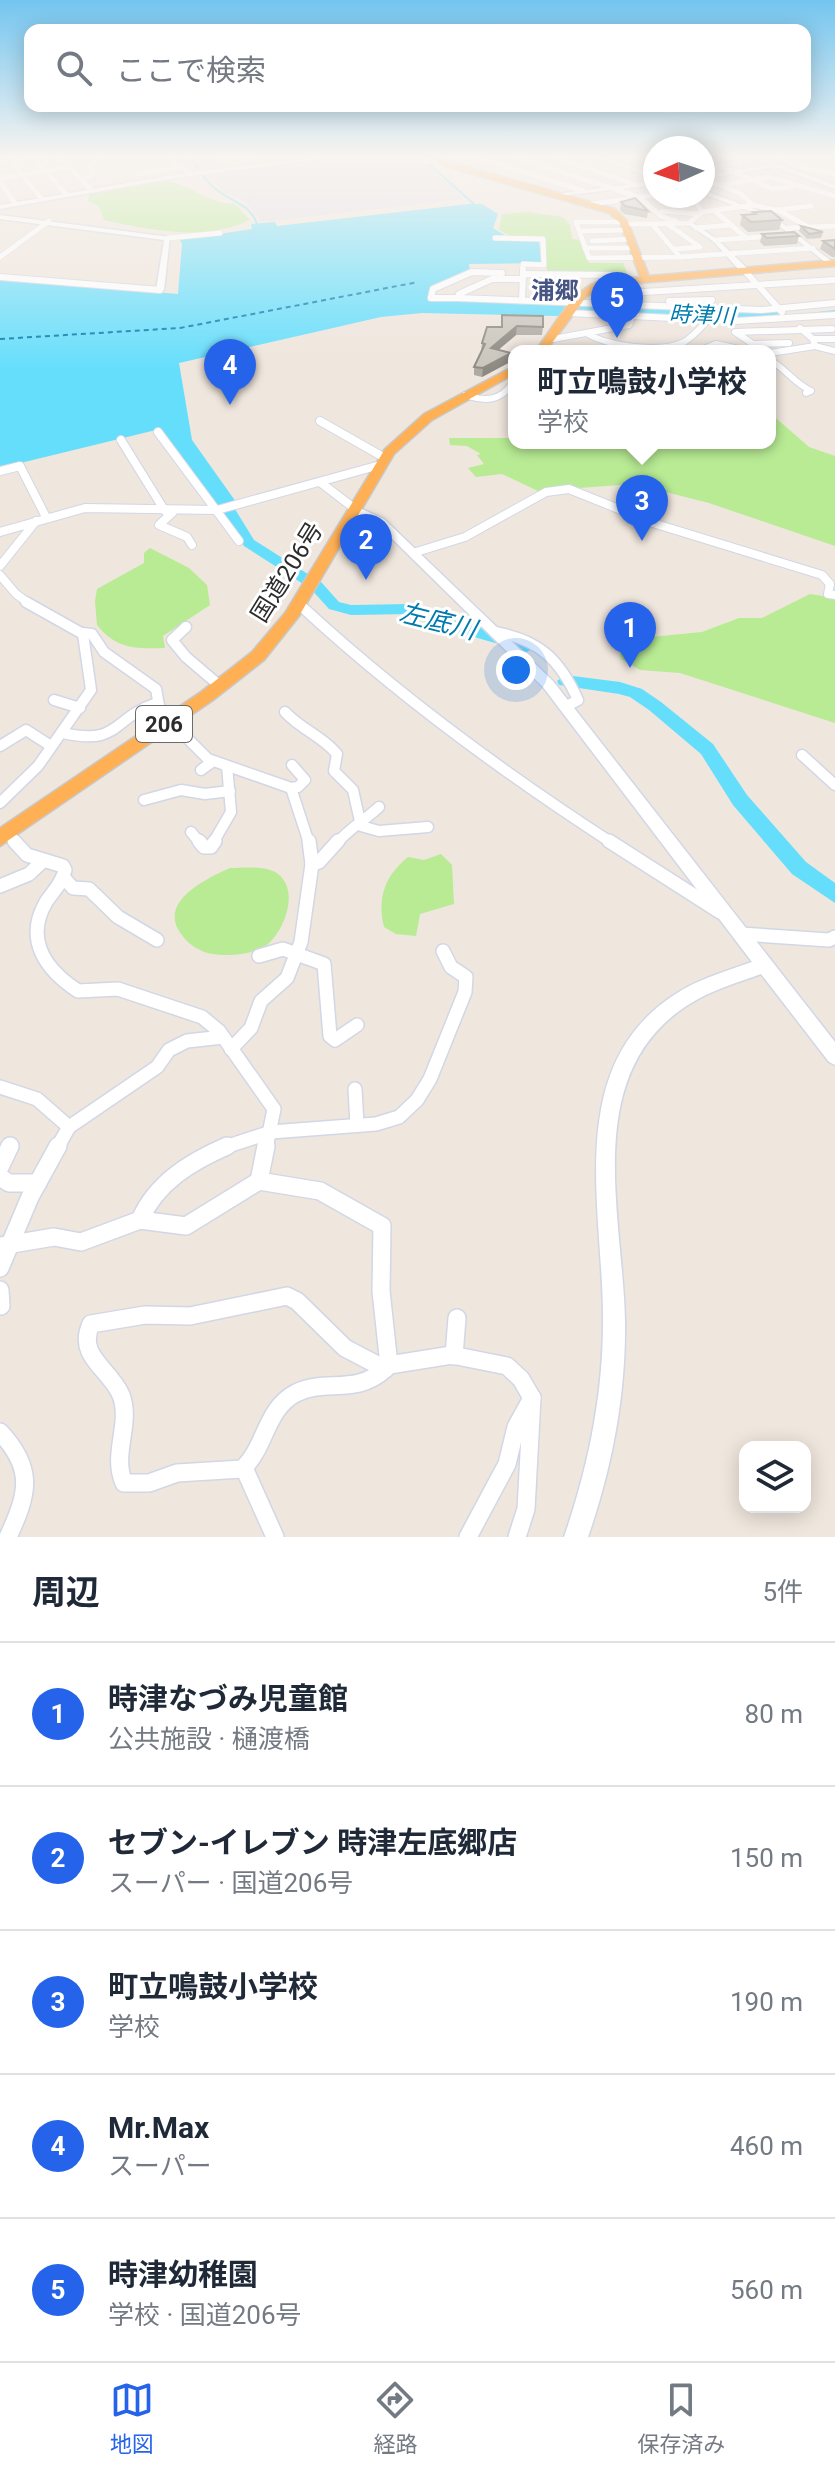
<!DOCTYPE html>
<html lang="ja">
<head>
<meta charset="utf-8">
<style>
	body { margin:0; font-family:Roboto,"Noto Sans JP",sans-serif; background:#f2f2f3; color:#1f2937 }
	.controls { position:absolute; right:24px; bottom:24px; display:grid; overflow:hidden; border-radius:16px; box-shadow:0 4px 20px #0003 }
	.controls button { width:72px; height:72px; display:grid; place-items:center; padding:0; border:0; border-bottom:2px solid #e0e1e3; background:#fff; color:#1f2937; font:40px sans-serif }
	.compass { position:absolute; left:643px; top:136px; width:72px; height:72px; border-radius:50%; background:#fff; box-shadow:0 4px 20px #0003; rotate:267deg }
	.you { position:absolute; left:516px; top:670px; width:28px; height:28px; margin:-20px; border:6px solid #fff; border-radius:50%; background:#1a73e8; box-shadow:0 0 0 12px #1a73e833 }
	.badge { display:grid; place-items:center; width:52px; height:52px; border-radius:50%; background:#2563eb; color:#fff; font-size:26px; font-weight:700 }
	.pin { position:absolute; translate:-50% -66px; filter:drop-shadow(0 2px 4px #0008) }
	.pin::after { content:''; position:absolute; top:42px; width:28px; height:24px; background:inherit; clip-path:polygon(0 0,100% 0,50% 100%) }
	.popup { position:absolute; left:508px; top:345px; width:268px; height:104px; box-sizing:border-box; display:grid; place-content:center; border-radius:16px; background:#fff; filter:drop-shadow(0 2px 6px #0005); font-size:26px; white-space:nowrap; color:#747a83 }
	.popup b { font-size:30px; color:#1f2937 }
	.popup::after { content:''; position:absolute; left:50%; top:100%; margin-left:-16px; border:16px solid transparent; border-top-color:#fff }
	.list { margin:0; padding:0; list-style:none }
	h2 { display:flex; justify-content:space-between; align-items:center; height:104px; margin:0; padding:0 32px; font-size:34px }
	h2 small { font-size:26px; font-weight:400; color:#747a83 }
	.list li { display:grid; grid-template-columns:52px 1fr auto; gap:24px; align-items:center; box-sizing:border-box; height:144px; padding:0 32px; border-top:2px solid #e0e1e3 }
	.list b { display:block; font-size:30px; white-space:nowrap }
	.list p { margin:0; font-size:26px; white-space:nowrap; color:#747a83 }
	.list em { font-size:26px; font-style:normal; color:#747a83 }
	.icon { flex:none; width:44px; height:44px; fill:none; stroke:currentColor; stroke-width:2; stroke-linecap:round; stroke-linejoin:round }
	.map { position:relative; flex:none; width:835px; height:1537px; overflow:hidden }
	.search { position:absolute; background:#fff; box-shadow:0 4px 20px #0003; left:24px; right:24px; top:24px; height:88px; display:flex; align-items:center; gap:20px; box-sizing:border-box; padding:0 28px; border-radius:16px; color:#747a83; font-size:30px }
	.sheet { height:824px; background:#fff }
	nav { display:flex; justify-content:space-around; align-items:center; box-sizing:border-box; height:112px; border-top:2px solid #e0e1e3; background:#fff; font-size:22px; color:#747a83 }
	nav a { display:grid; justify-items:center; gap:4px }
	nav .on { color:#2563eb }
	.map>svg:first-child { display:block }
	.industrial { fill:#e0dee7 }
	.green { fill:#b8eb94 }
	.water { fill:#65defc }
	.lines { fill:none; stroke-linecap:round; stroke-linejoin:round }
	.stream { stroke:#65defc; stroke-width:2 }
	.river { fill:#65defc; fill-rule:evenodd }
	.ferry { stroke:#007cac; stroke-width:2; stroke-dasharray:5 4; stroke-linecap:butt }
	.minor-far5-casing { stroke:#d2d7e6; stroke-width:6 }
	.minor-far4-casing { stroke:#d2d7e6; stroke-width:8 }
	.minor-far3-casing { stroke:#d2d7e6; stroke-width:10 }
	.minor-far2-casing { stroke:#d2d7e6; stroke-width:13 }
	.minor-far1-casing { stroke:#d2d7e6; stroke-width:16 }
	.minor-casing { stroke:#d2d7e6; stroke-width:20 }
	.tertiary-casing { stroke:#d2d7e6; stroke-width:3 }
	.trunk-casing { stroke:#c8c8c8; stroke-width:3 }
	.minor-far5 { stroke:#fff; stroke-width:5 }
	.minor-far4 { stroke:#fff; stroke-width:6 }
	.minor-far3 { stroke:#fff; stroke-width:8 }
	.minor-far2 { stroke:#fff; stroke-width:10 }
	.minor-far1 { stroke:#fff; stroke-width:13 }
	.minor { stroke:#fff; stroke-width:17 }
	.tertiary { fill:#fff; fill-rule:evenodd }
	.trunk { fill:#ffb055; fill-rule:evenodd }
	.wall { fill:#aea9a2 }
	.shaded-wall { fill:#8d8a84 }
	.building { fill:#cac5bc; stroke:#8d8a84; stroke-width:2 }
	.labels { text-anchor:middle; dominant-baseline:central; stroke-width:6; stroke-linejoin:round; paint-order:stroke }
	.far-water-label { font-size:22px; font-style:italic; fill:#007cac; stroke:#fff }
	.shield { fill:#fff; stroke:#6b6b6b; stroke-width:2 }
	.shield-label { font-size:22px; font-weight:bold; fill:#2c2c2c }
	.far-quarter-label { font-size:24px; font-weight:bold; fill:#475583; stroke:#fff }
	.street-label { font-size:24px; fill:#2c2c2c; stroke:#fff }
	.water-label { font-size:26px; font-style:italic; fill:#007cac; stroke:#fff }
</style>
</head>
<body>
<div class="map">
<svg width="835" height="1537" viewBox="0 0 835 1537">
	<rect width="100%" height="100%" fill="#efe6dd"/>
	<!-- industrial -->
	<polygon class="industrial" points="339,157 390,159 397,163 423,160 465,199 262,222 246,202 225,193 205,174"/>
	<!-- green -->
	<g class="green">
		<path d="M161 180C188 182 206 204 235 204L250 220C202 242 153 230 104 220L99 206 88 201 90 191Z"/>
		<polygon points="528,212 563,217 570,225 572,239 579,240 589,263 623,263 628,275 547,272 545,237 510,236 499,230 502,214"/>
		<polygon points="770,413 809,447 835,456 835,546 709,503 634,484 538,491 502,474 476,477 468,468 484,464 477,455 481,454 467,446 450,445 449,438 514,438 514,443 770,443"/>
		<path d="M150 548 189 568 207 585 210 605 163 636 165 648C136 649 116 649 97 625L95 601 97 589 144 563V553Z"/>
		<polygon points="810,594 835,598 835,723 680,673 640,670 621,659 618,643 626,628 651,637 702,632 739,618 762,618"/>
		<path d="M441 854 452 865 454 904 420 914 416 936 396 934 384 927C377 897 385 876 408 857L424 860Z"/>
		<path d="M230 868C244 868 266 865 278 874 300 891 284 931 267 945 252 956 218 958 202 951 191 946 186 941 179 931 160 900 208 878 230 868Z"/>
	</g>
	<!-- water -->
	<polygon class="water" points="469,204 482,204 498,214 493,228 508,237 539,240 541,263 469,264 470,271 430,288 427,299 776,311 790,315 835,310 835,313 794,318 697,319 581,313 557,316 422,313 381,317 179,363 192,440 236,502 214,508 160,429 0,468 0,279 178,294 182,244 180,240 252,229 251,224 275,222 277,226"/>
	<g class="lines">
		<!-- stream -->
		<g class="stream">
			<path d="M194 155 192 159C199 171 206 182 217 190 232 202 250 204 257 224"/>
			<polyline points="419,155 476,206"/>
		</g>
		<!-- river -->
		<g class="river">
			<polygon points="217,487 222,488 254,540 322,583 339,602 351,605 411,604 442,617 533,643 535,647 527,652 432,625 409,614 351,615 329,609 311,589 244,546 210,491"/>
			<polygon points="565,675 620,682 642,689 661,702 713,744 747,795 806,862 835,883 835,903 792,874 733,805 701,754 649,710 630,697 619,694 559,685 557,681"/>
		</g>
		<!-- ferry -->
		<polyline class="ferry" points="0,339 180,328 418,282"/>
		<defs>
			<g id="minor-far5">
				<polyline points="6,155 41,198"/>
				<polyline points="31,155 66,194"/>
				<polyline points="58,155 91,190"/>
				<polyline points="469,155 584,191"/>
				<polyline points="509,155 639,197 661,216 676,221"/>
				<polyline points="549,155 637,185"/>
				<polyline points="772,155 801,167 835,174"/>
				<polyline points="190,159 191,155"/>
				<polyline points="217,159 255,155"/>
				<polyline points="0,162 45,155"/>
				<polyline points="424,162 465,155"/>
				<polyline points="703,162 728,158 740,162 703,170"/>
				<polyline points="721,166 773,189 791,187"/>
				<polyline points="644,173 655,169"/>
				<polyline points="138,174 180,166"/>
				<polyline points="0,178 70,167"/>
				<polyline points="82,180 93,175 90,167 97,159 94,155"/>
				<polyline points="0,182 15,203"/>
				<polyline points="703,183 723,185 769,177 835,196"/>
				<polyline points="723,186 741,194 753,205 780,211 808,227"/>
				<polyline points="692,196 702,212"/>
				<polyline points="592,204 655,195"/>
				<polyline points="714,210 746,238"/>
				<polyline points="777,210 811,206"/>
				<polyline points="662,211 699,214"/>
				<polyline points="624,222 576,222 589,258 680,257 813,248"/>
				<polyline points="666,223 700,247 675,249"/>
				<polyline points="625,224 652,224"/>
				<polyline points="696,228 730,225"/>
				<polyline points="788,228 835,226"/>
				<polyline points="580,231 627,230"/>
				<polyline points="168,238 220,233"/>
				<polyline points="495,238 543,239 544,265 523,264 523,271"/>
				<polyline points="715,240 774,236"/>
				<polyline points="592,241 631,239"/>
				<polyline points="585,248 634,248"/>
				<polyline points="0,257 49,221"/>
				<polyline points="680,257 652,224 689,223 702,212 753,205"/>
			</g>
			<g id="minor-far4">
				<polyline points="523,269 523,274"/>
				<polyline points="744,270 782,312"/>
				<polyline points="0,277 160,290"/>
				<polyline points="523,279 492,279 459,294 458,298 761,310 835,303"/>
				<polyline points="628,293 835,280"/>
				<polyline points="458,298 431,298 433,289 472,272 502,273"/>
				<polyline points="522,300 523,274 610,275 626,279 632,317 629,325 553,339"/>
				<polyline points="669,301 712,300"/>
				<polyline points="569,313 735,321 835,315"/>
				<polyline points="800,328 813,339 815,346"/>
				<path d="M588 334C609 346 661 354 684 342 693 337 701 327 708 320"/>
				<polyline points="813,339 835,339"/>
				<polyline points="789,343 753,344 735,332 832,329"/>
				<polyline points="699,351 716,344 748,351"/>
				<polyline points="770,353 815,346 835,351"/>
				<path d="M770 360C786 369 793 382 811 391L806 393"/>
				<path d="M465 395C486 402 502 401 514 381"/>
			</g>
			<g id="minor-far3">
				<polyline points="320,421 385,458"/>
				<polyline points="158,432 239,541"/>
				<polyline points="121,440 165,511"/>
				<polyline points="0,471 20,466 46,517"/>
				<polyline points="320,482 355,509"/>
				<polyline points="173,512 159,525 187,537 192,545"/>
				<polyline points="0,532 85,508 217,510 380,465"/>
				<polyline points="413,553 465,537 546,492 569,489 656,524 822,575 830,584 828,594 835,595"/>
				<polyline points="0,566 36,521"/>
				<polyline points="0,575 16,594 30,604"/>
			</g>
			<g id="minor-far2">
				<path d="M299 604C396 694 501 771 612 843"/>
				<polyline points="186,627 172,640 186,657 220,686"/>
				<path d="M495 632C540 640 560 660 578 700L567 706"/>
				<polyline points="82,633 92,634 104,652 156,689 160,711 208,759 291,788 309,843"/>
				<polyline points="54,700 80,708"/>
				<path d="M285 712C303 731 321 735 337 754L334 771 353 790 361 826 379 831 428 827"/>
				<path d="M63 733C121 746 111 718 157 703"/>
				<polyline points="0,746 26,730 51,746"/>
				<polyline points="802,755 835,785"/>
				<polyline points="201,770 212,762"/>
				<polyline points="291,788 298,787 305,780 292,765"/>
				<polyline points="144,800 181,790 205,794 230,791"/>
				<polyline points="0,803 38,766 91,690 83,634 26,602"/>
				<polyline points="191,832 200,843"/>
				<polyline points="7,833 16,843"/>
				<polyline points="213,843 231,812 227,766"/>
				<path d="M337 843C350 828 365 820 379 807"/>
			</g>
			<g id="minor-far1">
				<path d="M14 841 27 855 63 866 65 870C62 884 53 891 46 902 24 940 46 970 78 991L118 989 202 1017 219 1031 274 1109 266 1148"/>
				<polyline points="199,841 204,847 211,847 215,841"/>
				<polyline points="609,841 720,912"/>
				<polyline points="312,864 319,862 338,841"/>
				<polyline points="64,878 73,888 89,889 118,917 157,940"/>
				<polyline points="0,886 29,874 43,861"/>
				<polyline points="741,934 829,940 835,937"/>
				<polyline points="259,956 283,949 324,964 330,1036 335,1040 357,1025"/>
				<polyline points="231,1049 251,1028 261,1001 287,978 301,942 312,864 309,841"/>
				<polyline points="0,1087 37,1099 69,1127"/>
				<polyline points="355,1089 357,1125"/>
				<polyline points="9,1148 10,1145"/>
				<polyline points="57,1148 69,1127 157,1067 169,1050 187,1041 223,1037"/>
				<polyline points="222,1148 271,1132 376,1124 399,1117 417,1100 430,1079 465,992 466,977 451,967 443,951"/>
			</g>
			<g id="minor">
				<polyline points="0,1167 10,1146"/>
				<polyline points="0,1177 9,1183 38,1183"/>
				<polyline points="259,1181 266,1146"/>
				<path d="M140 1220C156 1183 190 1162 227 1146"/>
				<polyline points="0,1246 54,1237 81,1242 140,1220 186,1226 259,1181 320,1191 382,1226 381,1291 389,1365"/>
				<polyline points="0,1268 30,1197 58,1146"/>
				<polyline points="0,1290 1,1306"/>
				<path d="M287 1296 297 1301 345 1348 385 1369C355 1396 327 1378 296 1393 265 1409 266 1448 242 1469L177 1473 149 1483H124C111 1454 132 1424 121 1395 110 1369 76 1356 91 1324L145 1315 190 1316Z"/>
				<polyline points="454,1356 457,1318"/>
				<polyline points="385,1369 389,1365 452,1355 507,1366 521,1379 532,1398"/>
				<path d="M0 1432C35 1469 28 1494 8 1537"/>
				<polyline points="244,1468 275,1537"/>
				<polyline points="468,1537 507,1464 516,1427 532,1398 526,1509 517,1537"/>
			</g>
			<g id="tertiary">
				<polygon points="164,155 171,155 192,172 331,155 350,155 169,179 0,209 0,205 185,173"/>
				<polygon points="585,155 595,155 655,174 655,178"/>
				<polygon points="746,155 755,155 835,185 835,189 775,167 703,179 703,175 770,165"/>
				<polygon points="655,181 655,185 559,196 556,194"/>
				<polygon points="703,190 773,216 835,264 829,265 769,218 703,194"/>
				<polygon points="0,215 170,237 164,290 160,292 156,290 164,240 0,219"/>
				<polygon points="687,222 691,222 717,239 747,268 747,272 741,272 713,241 687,224"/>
				<path d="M355 506 384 519 553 681 835 1042V1065L829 1062 761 974C737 983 711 990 688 1005 580 1074 623 1215 625 1321 626 1395 612 1468 588 1537H564C588 1468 603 1396 603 1322 604 1212 562 1068 674 995 698 979 726 971 752 962L543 687 376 523 351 511V507Z"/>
			</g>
			<g id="trunk">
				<path d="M426 155H435L450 162 615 209 628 222 649 276 835 260V266L604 286 586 297 546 351H535C553 329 569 293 597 282 610 277 627 278 640 277L620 223 609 213 444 166Z"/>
				<polygon points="514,366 514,374 432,420 394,454 299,616 264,660 213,700 0,846 0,828 201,692 252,652 285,613 385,449 424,414"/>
			</g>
		</defs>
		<!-- minor-far5 casing -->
		<use href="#minor-far5" class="minor-far5-casing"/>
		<!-- minor-far4 casing -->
		<use href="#minor-far4" class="minor-far4-casing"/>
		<!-- minor-far3 casing -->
		<use href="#minor-far3" class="minor-far3-casing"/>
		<!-- minor-far2 casing -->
		<use href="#minor-far2" class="minor-far2-casing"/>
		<!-- minor-far1 casing -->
		<use href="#minor-far1" class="minor-far1-casing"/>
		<!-- minor casing -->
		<use href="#minor" class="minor-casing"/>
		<!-- tertiary casing -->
		<use href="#tertiary" class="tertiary-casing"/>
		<!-- trunk casing -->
		<use href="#trunk" class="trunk-casing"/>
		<!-- minor-far5 -->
		<use href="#minor-far5" class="minor-far5"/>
		<!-- minor-far4 -->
		<use href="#minor-far4" class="minor-far4"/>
		<!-- minor-far3 -->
		<use href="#minor-far3" class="minor-far3"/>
		<!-- minor-far2 -->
		<use href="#minor-far2" class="minor-far2"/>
		<!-- minor-far1 -->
		<use href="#minor-far1" class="minor-far1"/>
		<!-- minor -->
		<use href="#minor" class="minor"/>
		<!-- tertiary -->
		<use href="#tertiary" class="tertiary"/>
		<!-- trunk -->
		<use href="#trunk" class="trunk"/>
	</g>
	<!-- wall -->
	<g class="wall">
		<polygon points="621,202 648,211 647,218 624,214 620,210"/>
		<polygon points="753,212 782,220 779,230 748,232 740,225 742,215 752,214"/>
		<polygon points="801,226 823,232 821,238 807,239 799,231"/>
		<polygon points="762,234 799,236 797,244 764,246 760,242"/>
		<polygon points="835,240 835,257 832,257 820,249 823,241"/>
		<polygon points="502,315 543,327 542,335 516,335 498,350 510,362 482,377 474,375 474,367 481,351 482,343 501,327"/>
	</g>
	<!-- shaded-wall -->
	<g class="shaded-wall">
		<polygon points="517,326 516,335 490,357 491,348"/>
		<polygon points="511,353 510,362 482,377 483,368"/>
	</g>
	<!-- building -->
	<g class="building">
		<polygon points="635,198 648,211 625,206 621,202"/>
		<polygon points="771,211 782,220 751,222 742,215 756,214 753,212"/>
		<polygon points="801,226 813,229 823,232 809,234"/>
		<polygon points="794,232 799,236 767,238 762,234"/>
		<polygon points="835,240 835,249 823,241"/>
		<polygon points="502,315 543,316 543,327 517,326 491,348 511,353 483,368 474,367 485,344 482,343 487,327 502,327"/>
	</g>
	<!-- sky -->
	<linearGradient id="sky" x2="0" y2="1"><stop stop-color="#73c5f0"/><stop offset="0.42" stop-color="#f8f4f0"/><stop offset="1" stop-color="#f8f4f0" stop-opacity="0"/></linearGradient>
	<rect width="835" height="370" fill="url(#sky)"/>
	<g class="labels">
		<!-- far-water labels -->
		<g class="far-water-label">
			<text transform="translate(702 315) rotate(2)">時津川</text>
		</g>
		<!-- shield labels -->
		<rect class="shield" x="136" y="706" width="56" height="36" rx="6"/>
		<g class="shield-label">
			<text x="164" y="724">206</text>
		</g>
		<!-- far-quarter labels -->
		<g class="far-quarter-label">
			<text x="555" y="291">浦郷</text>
		</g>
		<!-- street labels -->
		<g class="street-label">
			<text transform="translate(287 572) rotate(-58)">国道206号</text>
		</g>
		<!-- water labels -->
		<g class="water-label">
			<text transform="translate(438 621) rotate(14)">左底川</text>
		</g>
	</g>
</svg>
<div class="controls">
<button><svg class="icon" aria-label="layers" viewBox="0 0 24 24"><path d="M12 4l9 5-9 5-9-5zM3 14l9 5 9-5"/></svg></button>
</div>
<svg class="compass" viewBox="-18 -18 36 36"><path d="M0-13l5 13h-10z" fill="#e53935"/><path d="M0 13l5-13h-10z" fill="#747a83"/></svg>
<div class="you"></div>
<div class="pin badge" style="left:630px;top:668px">1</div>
<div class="pin badge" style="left:366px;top:580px">2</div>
<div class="pin badge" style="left:642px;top:541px">3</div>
<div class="popup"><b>町立鳴鼓小学校</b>学校</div>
<div class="pin badge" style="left:230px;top:405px">4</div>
<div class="pin badge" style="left:617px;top:338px">5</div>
<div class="search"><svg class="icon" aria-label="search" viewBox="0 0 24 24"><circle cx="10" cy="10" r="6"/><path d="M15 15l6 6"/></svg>ここで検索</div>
</div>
<section class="sheet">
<h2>周辺<small>5件</small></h2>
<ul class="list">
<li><span class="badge">1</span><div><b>時津なづみ児童館</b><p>公共施設 · 樋渡橋</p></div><em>80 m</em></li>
<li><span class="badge">2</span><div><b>セブン-イレブン 時津左底郷店</b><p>スーパー · 国道206号</p></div><em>150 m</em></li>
<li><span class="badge">3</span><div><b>町立鳴鼓小学校</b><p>学校</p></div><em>190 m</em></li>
<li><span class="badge">4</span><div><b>Mr.Max</b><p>スーパー</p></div><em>460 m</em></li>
<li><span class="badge">5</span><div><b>時津幼稚園</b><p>学校 · 国道206号</p></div><em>560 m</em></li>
</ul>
</section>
<nav>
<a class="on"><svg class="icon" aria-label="map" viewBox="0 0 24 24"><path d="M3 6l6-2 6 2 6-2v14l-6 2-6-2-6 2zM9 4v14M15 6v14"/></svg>地図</a>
<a><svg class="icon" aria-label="directions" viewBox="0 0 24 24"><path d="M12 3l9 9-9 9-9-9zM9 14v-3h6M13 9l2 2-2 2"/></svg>経路</a>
<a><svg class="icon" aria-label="saved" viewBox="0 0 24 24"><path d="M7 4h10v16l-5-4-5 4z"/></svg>保存済み</a>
</nav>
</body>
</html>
